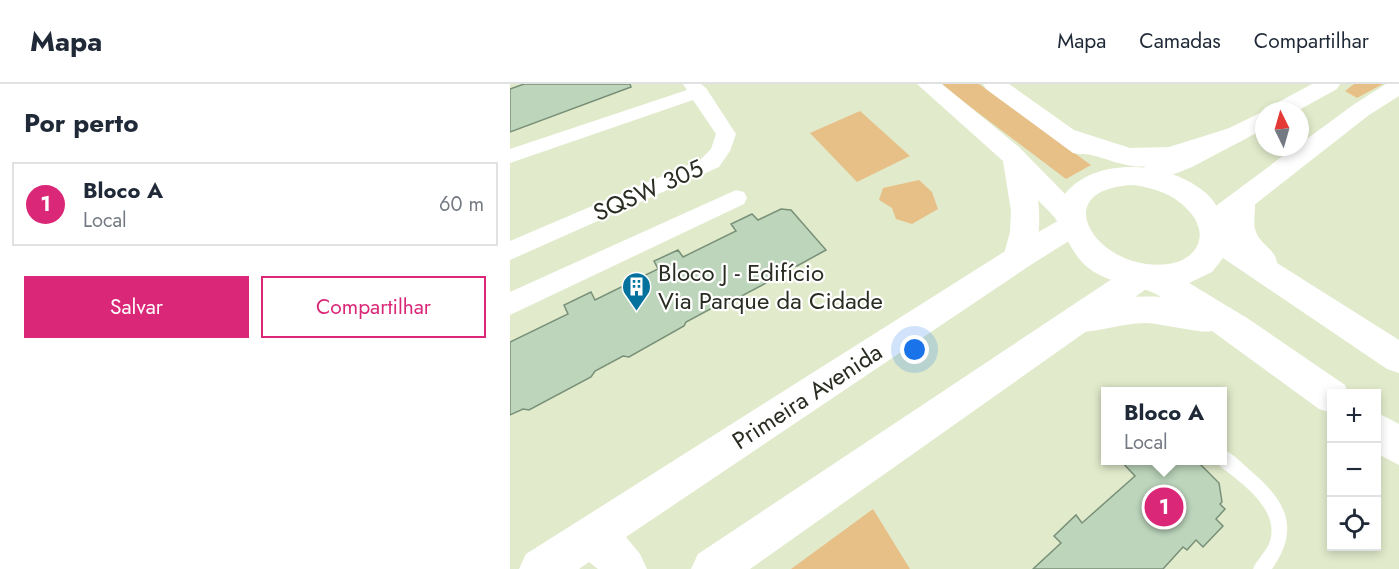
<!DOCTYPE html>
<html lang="pt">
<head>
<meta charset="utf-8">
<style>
	body { margin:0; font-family:Jost,sans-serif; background:#f2f2f3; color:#1f2937 }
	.controls { position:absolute; right:18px; bottom:18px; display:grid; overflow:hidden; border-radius:0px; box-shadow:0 3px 9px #0003 }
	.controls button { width:54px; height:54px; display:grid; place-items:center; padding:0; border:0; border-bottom:2px solid #e0e1e3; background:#fff; color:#1f2937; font:30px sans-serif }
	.compass { position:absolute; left:745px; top:18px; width:54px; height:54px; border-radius:50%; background:#fff; box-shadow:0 3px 9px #0003; rotate:355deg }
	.you { position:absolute; left:405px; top:266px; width:21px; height:21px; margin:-15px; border:4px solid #fff; border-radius:50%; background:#1a73e8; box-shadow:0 0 0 9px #1a73e833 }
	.badge { display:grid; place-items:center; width:39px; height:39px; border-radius:50%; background:#db2777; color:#fff; font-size:20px; font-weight:700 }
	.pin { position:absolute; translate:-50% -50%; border:3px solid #fff; box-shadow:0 2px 6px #0006 }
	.popup { position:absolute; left:591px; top:303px; width:126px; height:78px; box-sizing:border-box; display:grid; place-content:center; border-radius:0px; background:#fff; filter:drop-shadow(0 2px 4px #0005); font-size:20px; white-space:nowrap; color:#747a83 }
	.popup b { font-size:22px; color:#1f2937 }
	.popup::after { content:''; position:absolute; left:50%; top:100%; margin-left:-12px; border:12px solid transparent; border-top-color:#fff }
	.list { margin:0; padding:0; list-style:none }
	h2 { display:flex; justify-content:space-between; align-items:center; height:78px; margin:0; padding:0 24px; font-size:26px }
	h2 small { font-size:20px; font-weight:400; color:#747a83 }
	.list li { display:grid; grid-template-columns:39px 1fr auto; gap:18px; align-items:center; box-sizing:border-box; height:84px; margin:0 12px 12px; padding:0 12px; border:2px solid #e0e1e3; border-radius:0px }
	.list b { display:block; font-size:22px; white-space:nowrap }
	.list p { margin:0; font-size:20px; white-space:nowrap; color:#747a83 }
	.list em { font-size:20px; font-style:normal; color:#747a83 }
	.actions { display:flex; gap:12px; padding:18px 24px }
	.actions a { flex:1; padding:14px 0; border:2px solid #db2777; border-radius:0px; text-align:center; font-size:21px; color:#db2777 }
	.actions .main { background:#db2777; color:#fff }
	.icon { flex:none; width:33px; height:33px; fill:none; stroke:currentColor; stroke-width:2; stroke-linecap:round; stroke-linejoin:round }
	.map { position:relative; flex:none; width:889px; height:485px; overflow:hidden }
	header { display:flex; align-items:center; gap:36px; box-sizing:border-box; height:84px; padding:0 30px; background:#fff; border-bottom:2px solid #e0e1e3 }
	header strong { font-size:28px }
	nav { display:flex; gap:33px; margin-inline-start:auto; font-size:21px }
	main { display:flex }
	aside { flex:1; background:#fff }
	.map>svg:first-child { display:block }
	.green { fill:#e7c088 }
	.building { fill:#bcd5bb; stroke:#799078; stroke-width:1.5 }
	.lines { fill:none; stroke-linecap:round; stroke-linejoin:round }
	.service { fill:#fff; fill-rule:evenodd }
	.minor { fill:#fff; fill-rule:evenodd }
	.secondary { fill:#fff; fill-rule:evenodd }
	.primary { fill:#fff; fill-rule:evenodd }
	.labels { text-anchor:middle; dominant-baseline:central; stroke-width:4.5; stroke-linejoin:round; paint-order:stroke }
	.street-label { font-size:24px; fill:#292d21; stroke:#fff }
	.poi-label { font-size:24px; fill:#292d21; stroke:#fff; text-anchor:start }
</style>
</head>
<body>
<header>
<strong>Mapa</strong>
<nav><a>Mapa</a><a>Camadas</a><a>Compartilhar</a></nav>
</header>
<main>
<aside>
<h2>Por perto<small></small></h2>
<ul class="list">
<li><span class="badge">1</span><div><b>Bloco A</b><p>Local</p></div><em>60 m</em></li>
</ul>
<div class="actions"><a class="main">Salvar</a><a>Compartilhar</a></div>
</aside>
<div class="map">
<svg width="889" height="485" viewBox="0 0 889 485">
	<rect width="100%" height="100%" fill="#e1ebcb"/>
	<!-- green -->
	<g class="green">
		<polygon points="430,0 469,0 581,81 556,95"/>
		<polygon points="844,0 873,0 847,14 835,7"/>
		<polygon points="350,27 400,72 347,98 300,49"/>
		<polygon points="409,96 422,108 428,125 402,140 386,135 382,124 369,116 373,104"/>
		<polygon points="363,425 400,485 281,485"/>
	</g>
	<!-- building -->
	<g class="building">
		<polygon points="14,0 120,0 121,3 0,48 0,5"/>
		<polygon points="271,125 281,126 316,166 287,182 280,182 257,194 256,199 209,224 204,223 176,238 174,242 119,273 113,272 85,287 81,293 19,326 13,325 0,331 0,258 58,230 54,221 81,208 85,216 148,185 144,177 168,166 173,173 226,147 221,140 242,130 248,136"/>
		<polygon points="610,376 686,376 709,399 712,418 710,420 715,425 706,435 713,442 693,463 686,456 677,466 673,463 653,485 523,485 551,459 544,452 566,431 572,439 625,392"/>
	</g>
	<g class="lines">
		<!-- service -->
		<path class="service" d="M712 365C724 370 733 380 742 388 777 418 790 445 762 485H743C747 475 757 467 760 457 770 423 728 397 706 379V376H712Z"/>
		<!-- minor -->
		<g class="minor">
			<polygon points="173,0 191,0 196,4 226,50 220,67 209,83 0,176 0,157 190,76 201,65 206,50 183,16 0,79 0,65 177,6"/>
			<polygon points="226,106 234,108 237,114 234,120 0,231 0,208"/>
		</g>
		<!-- secondary -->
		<g class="secondary">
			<polygon points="802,0 830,0 827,5 787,27 757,27 761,22"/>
			<polygon points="876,0 889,0 889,12 859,31 711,147 701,151 691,147 687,140 691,133 785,63 790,63 790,60 843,21"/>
			<polygon points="754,27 754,45 682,83 634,102 625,99 621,93 625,87 664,71"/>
			<polygon points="563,130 573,134 577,141 573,148 519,182 116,453 130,470 137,485 88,485 79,478 69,485 9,485 16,470 497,166 553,134"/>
			<polygon points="631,180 642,183 646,192 642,201 240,485 181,485 188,470 620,183"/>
		</g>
		<!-- primary -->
		<g class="primary">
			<path d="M407 0H432L509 63 555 110C587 70 663 78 698 111 706 119 710 128 715 138L718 117 722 110 732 107 742 110C749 122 741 135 746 148 750 160 766 166 767 179L889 256V289L877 285 713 174 702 188 679 199 737 234 835 301 838 310H822V329L809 325 702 247C691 250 650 239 634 239 609 239 577 253 556 246L552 236 556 226C586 216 619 211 651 213 631 200 606 201 586 189 564 176 559 157 547 137 543 130 534 123 528 116 531 138 529 163 519 182L508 186 497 182 493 174 500 148 501 127 493 77ZM624 101C644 104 663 110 677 125 701 148 689 176 658 180 587 189 533 104 624 101Z"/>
			<path d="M473 0H499L564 46 620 64 659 63 723 43 732 45 735 51 732 57C697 68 660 86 622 82 608 80 595 74 581 71 575 69 570 71 563 69L476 5Z"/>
			<polygon points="866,328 889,340 889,381 866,369"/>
		</g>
	</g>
	<!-- icons -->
	<defs>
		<symbol id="building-pin" viewBox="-11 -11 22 30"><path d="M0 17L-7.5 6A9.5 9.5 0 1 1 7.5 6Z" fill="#05729e" stroke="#fff"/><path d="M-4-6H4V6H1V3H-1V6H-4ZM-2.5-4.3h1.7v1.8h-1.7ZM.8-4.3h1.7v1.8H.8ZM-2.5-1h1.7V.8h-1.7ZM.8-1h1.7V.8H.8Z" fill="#fff"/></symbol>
	</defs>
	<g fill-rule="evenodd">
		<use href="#building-pin" x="110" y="186" width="33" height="45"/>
	</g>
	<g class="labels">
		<!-- street labels -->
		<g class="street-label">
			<text transform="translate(138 106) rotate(-24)">SQSW 305</text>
			<text transform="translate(297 312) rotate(-33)">Primeira Avenida</text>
		</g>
		<!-- poi labels -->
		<g class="poi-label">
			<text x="148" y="188">Bloco J - Edifício<tspan x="148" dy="28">Via Parque da Cidade</tspan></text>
		</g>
	</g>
</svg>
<div class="controls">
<button>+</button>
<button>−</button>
<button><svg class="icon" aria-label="locate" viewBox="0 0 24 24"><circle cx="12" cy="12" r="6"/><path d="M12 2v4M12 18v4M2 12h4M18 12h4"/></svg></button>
</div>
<svg class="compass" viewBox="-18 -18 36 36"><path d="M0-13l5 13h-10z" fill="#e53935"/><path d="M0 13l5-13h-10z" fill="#747a83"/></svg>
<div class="you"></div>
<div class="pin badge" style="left:654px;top:423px">1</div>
<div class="popup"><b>Bloco A</b>Local</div>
</div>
</main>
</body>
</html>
